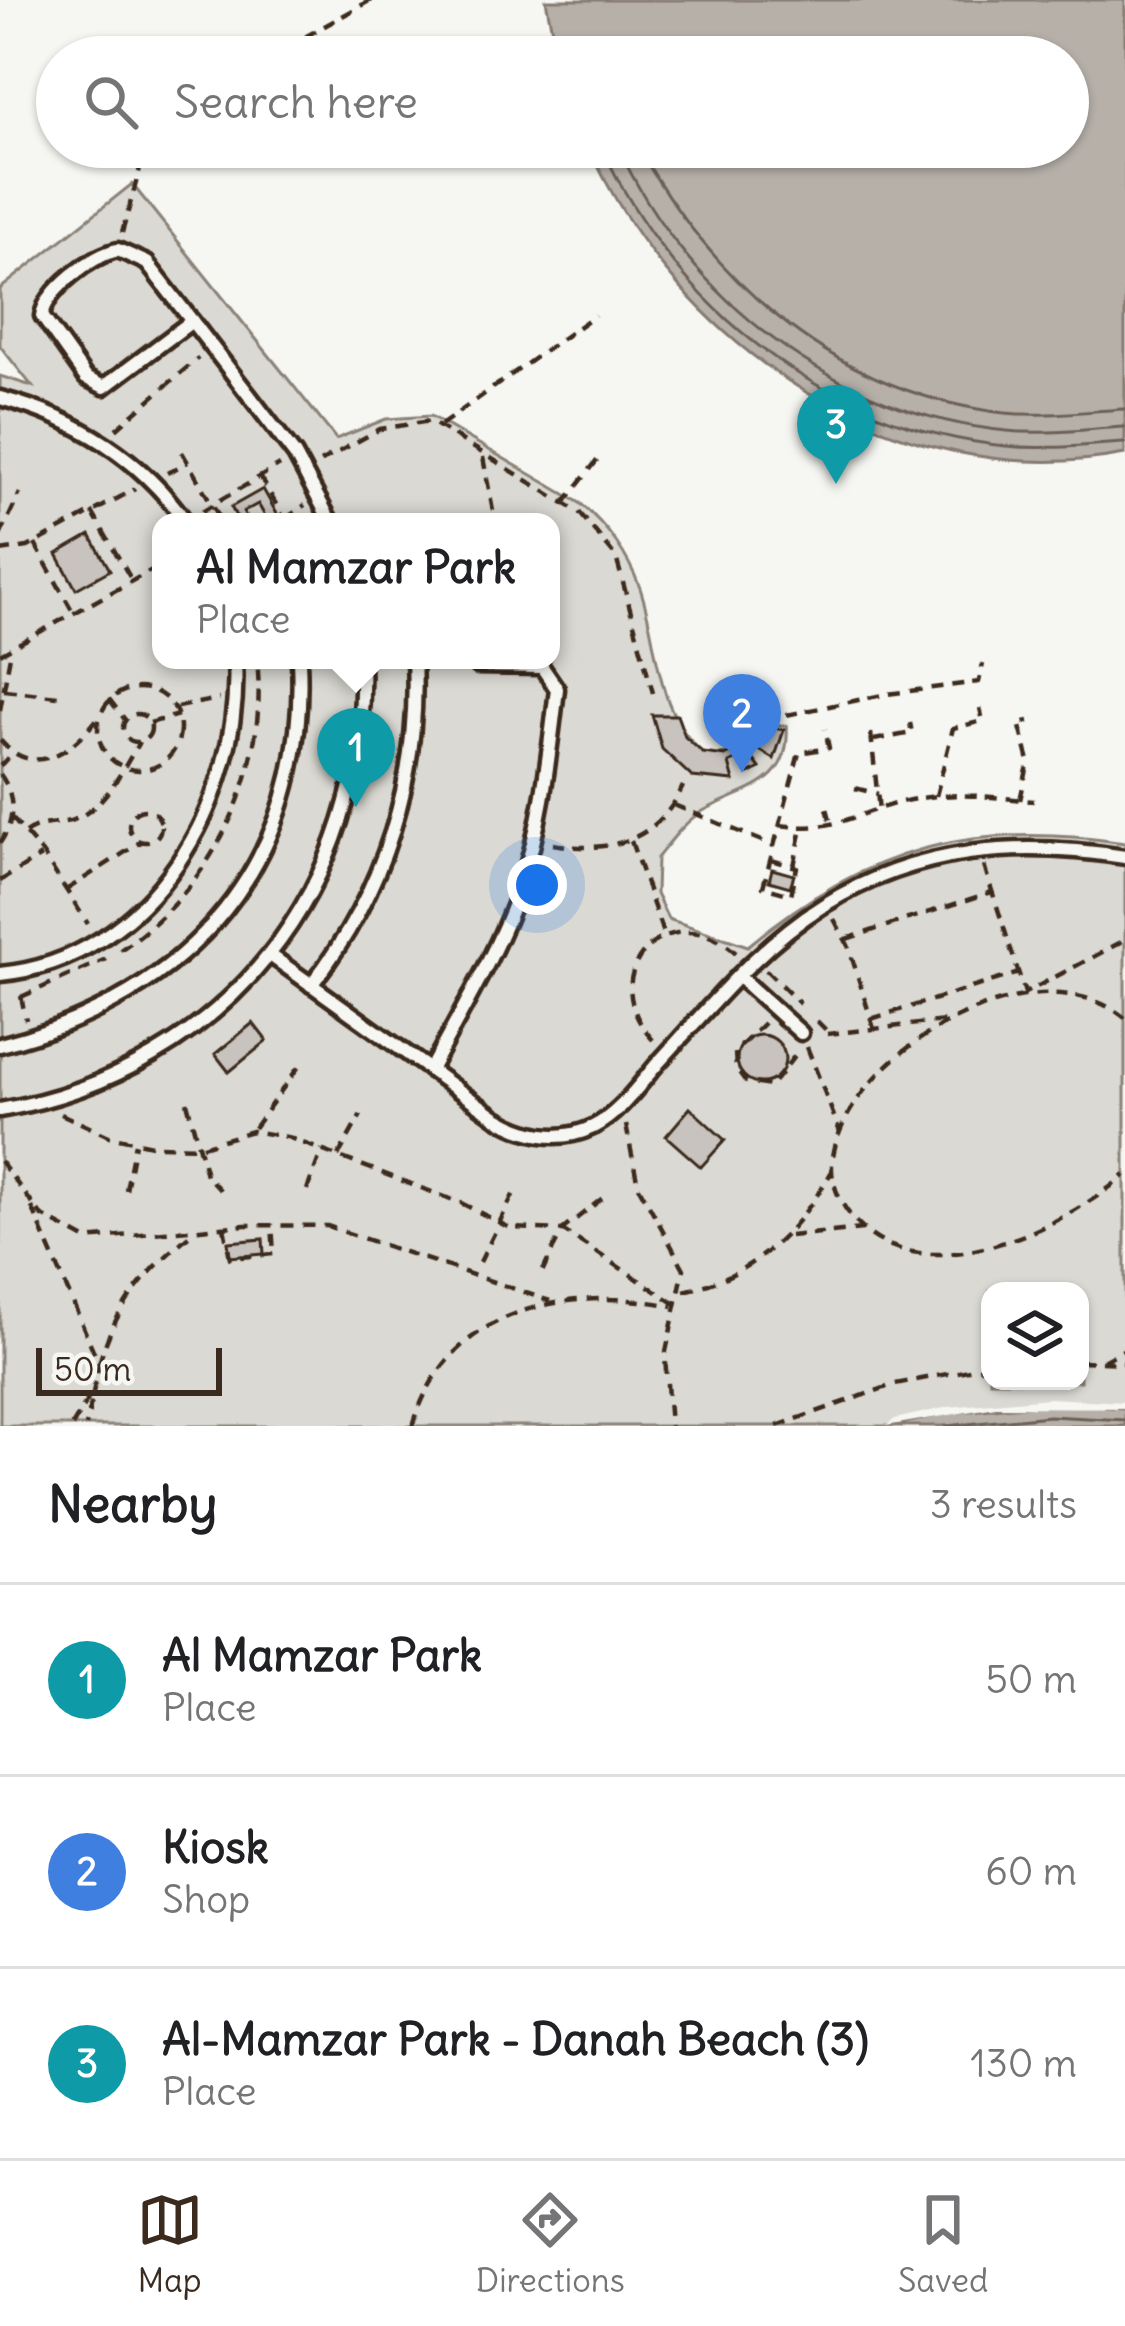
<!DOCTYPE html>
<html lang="en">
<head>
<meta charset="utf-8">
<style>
	body { margin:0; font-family:Delius,sans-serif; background:#f6f6f6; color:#202124 }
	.controls { position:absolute; right:36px; bottom:36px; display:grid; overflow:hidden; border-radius:24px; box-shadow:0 3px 9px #0004 }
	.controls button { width:108px; height:108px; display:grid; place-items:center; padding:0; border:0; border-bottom:3px solid #e0e0e0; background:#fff; color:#202124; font:60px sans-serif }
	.scale { position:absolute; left:36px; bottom:30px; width:186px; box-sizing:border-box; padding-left:12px; border:6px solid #3b2a1e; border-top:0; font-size:33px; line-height:42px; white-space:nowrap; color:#3b2a1e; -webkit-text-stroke:9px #f6f6f2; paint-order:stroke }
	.you { position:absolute; left:537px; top:885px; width:42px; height:42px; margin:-30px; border:9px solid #fff; border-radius:50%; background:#1a73e8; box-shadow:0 0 0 18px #1a73e833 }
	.badge { display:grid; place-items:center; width:78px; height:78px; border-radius:50%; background:#3b2a1e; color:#fff; font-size:39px; font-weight:700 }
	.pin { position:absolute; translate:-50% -99px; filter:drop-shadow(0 3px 6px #0008) }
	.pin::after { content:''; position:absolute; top:63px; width:42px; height:36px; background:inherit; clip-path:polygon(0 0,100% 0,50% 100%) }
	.popup { position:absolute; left:152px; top:513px; width:408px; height:156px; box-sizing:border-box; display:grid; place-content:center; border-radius:24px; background:#fff; filter:drop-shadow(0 3px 9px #0005); font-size:39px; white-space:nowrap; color:#757577 }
	.popup b { font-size:45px; color:#202124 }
	.popup::after { content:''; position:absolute; left:50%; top:100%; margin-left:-24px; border:24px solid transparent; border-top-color:#fff }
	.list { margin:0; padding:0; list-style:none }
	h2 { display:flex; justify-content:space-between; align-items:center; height:156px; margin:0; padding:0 48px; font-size:51px }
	h2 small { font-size:39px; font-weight:400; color:#757577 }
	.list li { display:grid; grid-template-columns:78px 1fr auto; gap:36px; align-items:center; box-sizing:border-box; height:192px; padding:0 48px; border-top:3px solid #e0e0e0 }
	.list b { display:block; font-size:45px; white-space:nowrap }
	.list p { margin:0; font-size:39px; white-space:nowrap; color:#757577 }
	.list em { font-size:39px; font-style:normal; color:#757577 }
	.icon { flex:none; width:66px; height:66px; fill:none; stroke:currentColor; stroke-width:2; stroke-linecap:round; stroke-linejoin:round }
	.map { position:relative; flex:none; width:1125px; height:1426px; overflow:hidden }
	.search { position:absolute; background:#fff; box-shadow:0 3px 9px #0004; left:36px; right:36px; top:36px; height:132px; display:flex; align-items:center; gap:30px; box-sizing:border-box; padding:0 42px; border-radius:66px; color:#757577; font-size:45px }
	.sheet { height:732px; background:#fff }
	nav { display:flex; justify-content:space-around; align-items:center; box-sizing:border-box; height:168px; border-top:3px solid #e0e0e0; background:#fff; font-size:33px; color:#757577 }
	nav a { display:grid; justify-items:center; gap:6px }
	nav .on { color:#3b2a1e }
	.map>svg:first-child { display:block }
	.green { fill:#dad9d3; stroke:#8a8278; stroke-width:3; fill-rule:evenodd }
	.water { fill:#b6b0a9; stroke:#857a71; stroke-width:3 }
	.pier { fill:#f6f6f2 }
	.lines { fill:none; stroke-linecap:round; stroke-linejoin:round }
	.shore { stroke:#6c6056; stroke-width:3 }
	.building { fill:#c8c3be; stroke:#3b2a1e; stroke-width:3 }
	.service-casing { stroke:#3b2a1e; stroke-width:21 }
	.path { stroke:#3b2a1e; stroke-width:4.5; stroke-dasharray:12 9; stroke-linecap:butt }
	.service { stroke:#f6f6f2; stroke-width:12 }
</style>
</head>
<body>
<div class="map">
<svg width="1125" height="1426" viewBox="0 0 1125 1426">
	<rect width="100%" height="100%" fill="#f6f6f2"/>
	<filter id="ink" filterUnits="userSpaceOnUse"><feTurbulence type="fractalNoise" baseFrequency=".00833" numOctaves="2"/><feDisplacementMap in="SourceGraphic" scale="24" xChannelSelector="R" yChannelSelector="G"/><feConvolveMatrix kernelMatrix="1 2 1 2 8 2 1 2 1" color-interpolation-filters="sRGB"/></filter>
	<g filter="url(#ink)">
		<!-- green -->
		<path class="green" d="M132 184 336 439 386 419 431 416 580 503C608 527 627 553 640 588 659 643 654 711 703 753 732 761 744 745 757 722L787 726C791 787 744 788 703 811 685 821 670 842 657 858L656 894 668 919 748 946C866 847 973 820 1125 843V1408L996 1407 892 1426H0V376L32 386 0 346V289ZM161 522H551V660H161ZM990 1291H1080V1381H990Z"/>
		<!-- water -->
		<g class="water">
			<path d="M546 0H1125V454C899 497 679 348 589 147H1068V57H557Z"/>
			<polygon points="1049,1404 1125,1408 1125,1426 892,1426 948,1413"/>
		</g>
		<!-- pier -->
		<polygon class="pier" points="1049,1398 1125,1402 1125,1408 996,1407 886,1426 895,1419 948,1407"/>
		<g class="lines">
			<!-- shore -->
			<g class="shore">
				<path d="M602 147C674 307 828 429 1006 446 1046 450 1085 445 1125 443"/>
				<path d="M618 147C688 300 838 415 1007 431 1047 435 1085 429 1125 427"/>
				<path d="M638 147C717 288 840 394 1005 413 1046 417 1085 411 1125 409"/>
				<polyline points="946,1426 1049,1416 1125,1420"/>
			</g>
		</g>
		<!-- building -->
		<g class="building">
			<polygon points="263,489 281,521 259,522 266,518 258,504 243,512 249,522 239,522 231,507"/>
			<polygon points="90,535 110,570 76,589 57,554"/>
			<polygon points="652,715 677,715 685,737 703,753 725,756 743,746 760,768 749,774 740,758 729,763 734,781 692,777 662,749"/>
			<polygon points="759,725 784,730 774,759 751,745"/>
			<polygon points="772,869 794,875 790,887 769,881"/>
			<polygon points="253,1023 267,1041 229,1072 215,1054"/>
			<circle cx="761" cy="1059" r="24"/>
			<polygon points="690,1108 725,1140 701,1167 666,1136"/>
			<polygon points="263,1239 264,1254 230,1257 228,1242"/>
		</g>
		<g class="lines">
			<defs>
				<g id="service">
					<path d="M118 250 147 263 192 321 104 387 86 378 42 316C46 290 92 255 118 250Z"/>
					<polyline points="192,321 295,455 331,522"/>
					<path d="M0 398C76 418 140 457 186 522"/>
					<path d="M270 955 497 1118C527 1136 560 1143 593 1127 619 1114 639 1085 658 1063 710 1007 758 946 824 905 918 847 1019 840 1125 857"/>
					<path d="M0 974C151 960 243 799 235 660"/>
					<polyline points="738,976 801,1033"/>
					<path d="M311 985C384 892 420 778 414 660"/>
					<path d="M0 1045C191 997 309 861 299 660"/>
					<path d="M430 1070C462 1010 497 953 520 888 542 825 549 755 557 689L542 667 478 666 477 660"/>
					<path d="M0 1110C225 1071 370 887 362 660"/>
				</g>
			</defs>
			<!-- service casing -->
			<use href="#service" class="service-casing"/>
			<!-- path -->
			<g class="path">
				<polyline points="269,57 371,0"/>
				<polyline points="122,233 146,147"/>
				<polyline points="441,425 595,315"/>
				<polyline points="116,429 198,358"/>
				<polyline points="182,452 222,522"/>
				<polyline points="483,457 495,522"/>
				<polyline points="320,462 380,429 430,421 579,512 616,557 653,693"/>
				<polyline points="167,473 188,462"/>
				<polyline points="260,476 286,522"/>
				<polyline points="564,503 602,454"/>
				<polyline points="202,511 280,465"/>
				<polyline points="92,512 131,579"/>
				<polyline points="285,519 305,505"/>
				<polyline points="0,536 20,493"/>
				<polyline points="35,544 73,612"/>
				<polyline points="0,551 28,547 135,489"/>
				<polyline points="0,654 161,565"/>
				<circle cx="139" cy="729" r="41"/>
				<polyline points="4,690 58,696"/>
				<polyline points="109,699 126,721"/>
				<polyline points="177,707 219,699"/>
				<polyline points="0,710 11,650"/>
				<circle cx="137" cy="728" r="14"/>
				<polyline points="150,723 178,715"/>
				<polyline points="773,728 777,717 887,694 979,682 983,664"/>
				<polyline points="871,733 879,811"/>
				<path d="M0 740C34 780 72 751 97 719"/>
				<polyline points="874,740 912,733 910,723"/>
				<polyline points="0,766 13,752"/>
				<path d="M0 774C16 796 15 821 0 843"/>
				<polyline points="855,788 878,794"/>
				<polyline points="936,796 953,728 983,721 980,708"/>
				<polyline points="1020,800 1029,761 1019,723 1029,721"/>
				<polyline points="674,805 774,846"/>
				<polyline points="827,808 832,827"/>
				<circle cx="145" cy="826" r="16"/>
				<polyline points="12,818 43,854 88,924"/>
				<path d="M780 825C838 833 858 811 910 800 955 791 989 797 1034 801"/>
				<path d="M25 833C41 822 52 825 70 821 102 812 124 768 139 742"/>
				<polyline points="631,841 664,936"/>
				<path d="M553 844C609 854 658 841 683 786"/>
				<polyline points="771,860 797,867 791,895 763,887 799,753 829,748 825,729"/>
				<polyline points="794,866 802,828"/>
				<polyline points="984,866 1025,993 1125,940"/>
				<polyline points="0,881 41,856"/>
				<polyline points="66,890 141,842"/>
				<polyline points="834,919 848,945 875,1032"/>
				<polyline points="846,939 992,892"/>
				<path d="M120 950C214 887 269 773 257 660"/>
				<polyline points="766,970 800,1004"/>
				<polyline points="21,996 26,1020"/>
				<polyline points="21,997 106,959"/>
				<path d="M1125 1018C1034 943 840 1056 832 1165 831 1187 843 1208 857 1223 925 1295 1066 1226 1125 1175"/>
				<polyline points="871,1019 1019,973"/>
				<polyline points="817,1021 830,1034"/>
				<polyline points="764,1023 735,1052 736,1068 746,1082 771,1086 800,1049"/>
				<polyline points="827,1034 946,1021"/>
				<path d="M653 1040C590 971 672 894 736 953"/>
				<polyline points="807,1047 840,1132"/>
				<polyline points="187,1102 206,1175 222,1192"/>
				<polyline points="61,1114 109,1136 156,1146 199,1147 252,1131 287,1137 461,1203 510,1228 562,1230 676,1304"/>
				<polyline points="626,1125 638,1185 684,1269 665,1356 670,1426"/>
				<polyline points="254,1128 300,1065"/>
				<polyline points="338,1156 361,1115"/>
				<polyline points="0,1161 41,1215 85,1239 245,1225 327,1226 550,1301"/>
				<polyline points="126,1190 135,1143"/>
				<polyline points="307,1190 322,1150"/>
				<polyline points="32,1207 99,1364 86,1426"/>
				<polyline points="224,1227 230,1258 274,1254 272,1224"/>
				<polyline points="790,1236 862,1229"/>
				<polyline points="480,1262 517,1187"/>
				<polyline points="543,1271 562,1230 604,1197"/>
				<path d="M684 1291C755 1275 797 1232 832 1171"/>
				<polyline points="1080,1361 1125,1363"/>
				<polyline points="1103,1361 1125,1349"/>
				<path d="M99 1364C115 1306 146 1272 191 1234"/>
				<polyline points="72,1426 91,1394"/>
				<path d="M413 1426C447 1307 567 1285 673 1306"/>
				<polyline points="777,1426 895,1384 990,1366"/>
			</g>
			<!-- service -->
			<use href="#service" class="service"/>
		</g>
	</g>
</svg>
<div class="controls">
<button><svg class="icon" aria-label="layers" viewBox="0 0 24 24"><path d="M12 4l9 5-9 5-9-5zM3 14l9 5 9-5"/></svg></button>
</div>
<div class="scale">50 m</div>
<div class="you"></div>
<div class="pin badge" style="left:356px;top:807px;background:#0f9aa8">1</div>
<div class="popup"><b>Al Mamzar Park</b>Place</div>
<div class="pin badge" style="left:742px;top:773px;background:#3f7fe0">2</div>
<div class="pin badge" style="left:836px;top:484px;background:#0f9aa8">3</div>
<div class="search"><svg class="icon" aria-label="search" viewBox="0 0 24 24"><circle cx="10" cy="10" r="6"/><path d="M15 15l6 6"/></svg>Search here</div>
</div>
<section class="sheet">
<h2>Nearby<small>3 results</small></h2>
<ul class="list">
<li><span class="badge" style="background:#0f9aa8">1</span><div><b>Al Mamzar Park</b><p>Place</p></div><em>50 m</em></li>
<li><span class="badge" style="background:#3f7fe0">2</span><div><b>Kiosk</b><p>Shop</p></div><em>60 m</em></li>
<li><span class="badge" style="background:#0f9aa8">3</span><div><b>Al-Mamzar Park - Danah Beach (3)</b><p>Place</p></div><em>130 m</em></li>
</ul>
</section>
<nav>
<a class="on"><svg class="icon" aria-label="map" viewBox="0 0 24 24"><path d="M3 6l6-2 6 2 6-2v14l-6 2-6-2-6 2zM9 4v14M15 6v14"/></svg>Map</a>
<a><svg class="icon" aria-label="directions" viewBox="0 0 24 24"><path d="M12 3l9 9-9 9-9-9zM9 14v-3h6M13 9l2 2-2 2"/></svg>Directions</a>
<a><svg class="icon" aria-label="saved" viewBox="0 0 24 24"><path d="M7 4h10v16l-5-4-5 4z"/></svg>Saved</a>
</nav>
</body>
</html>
